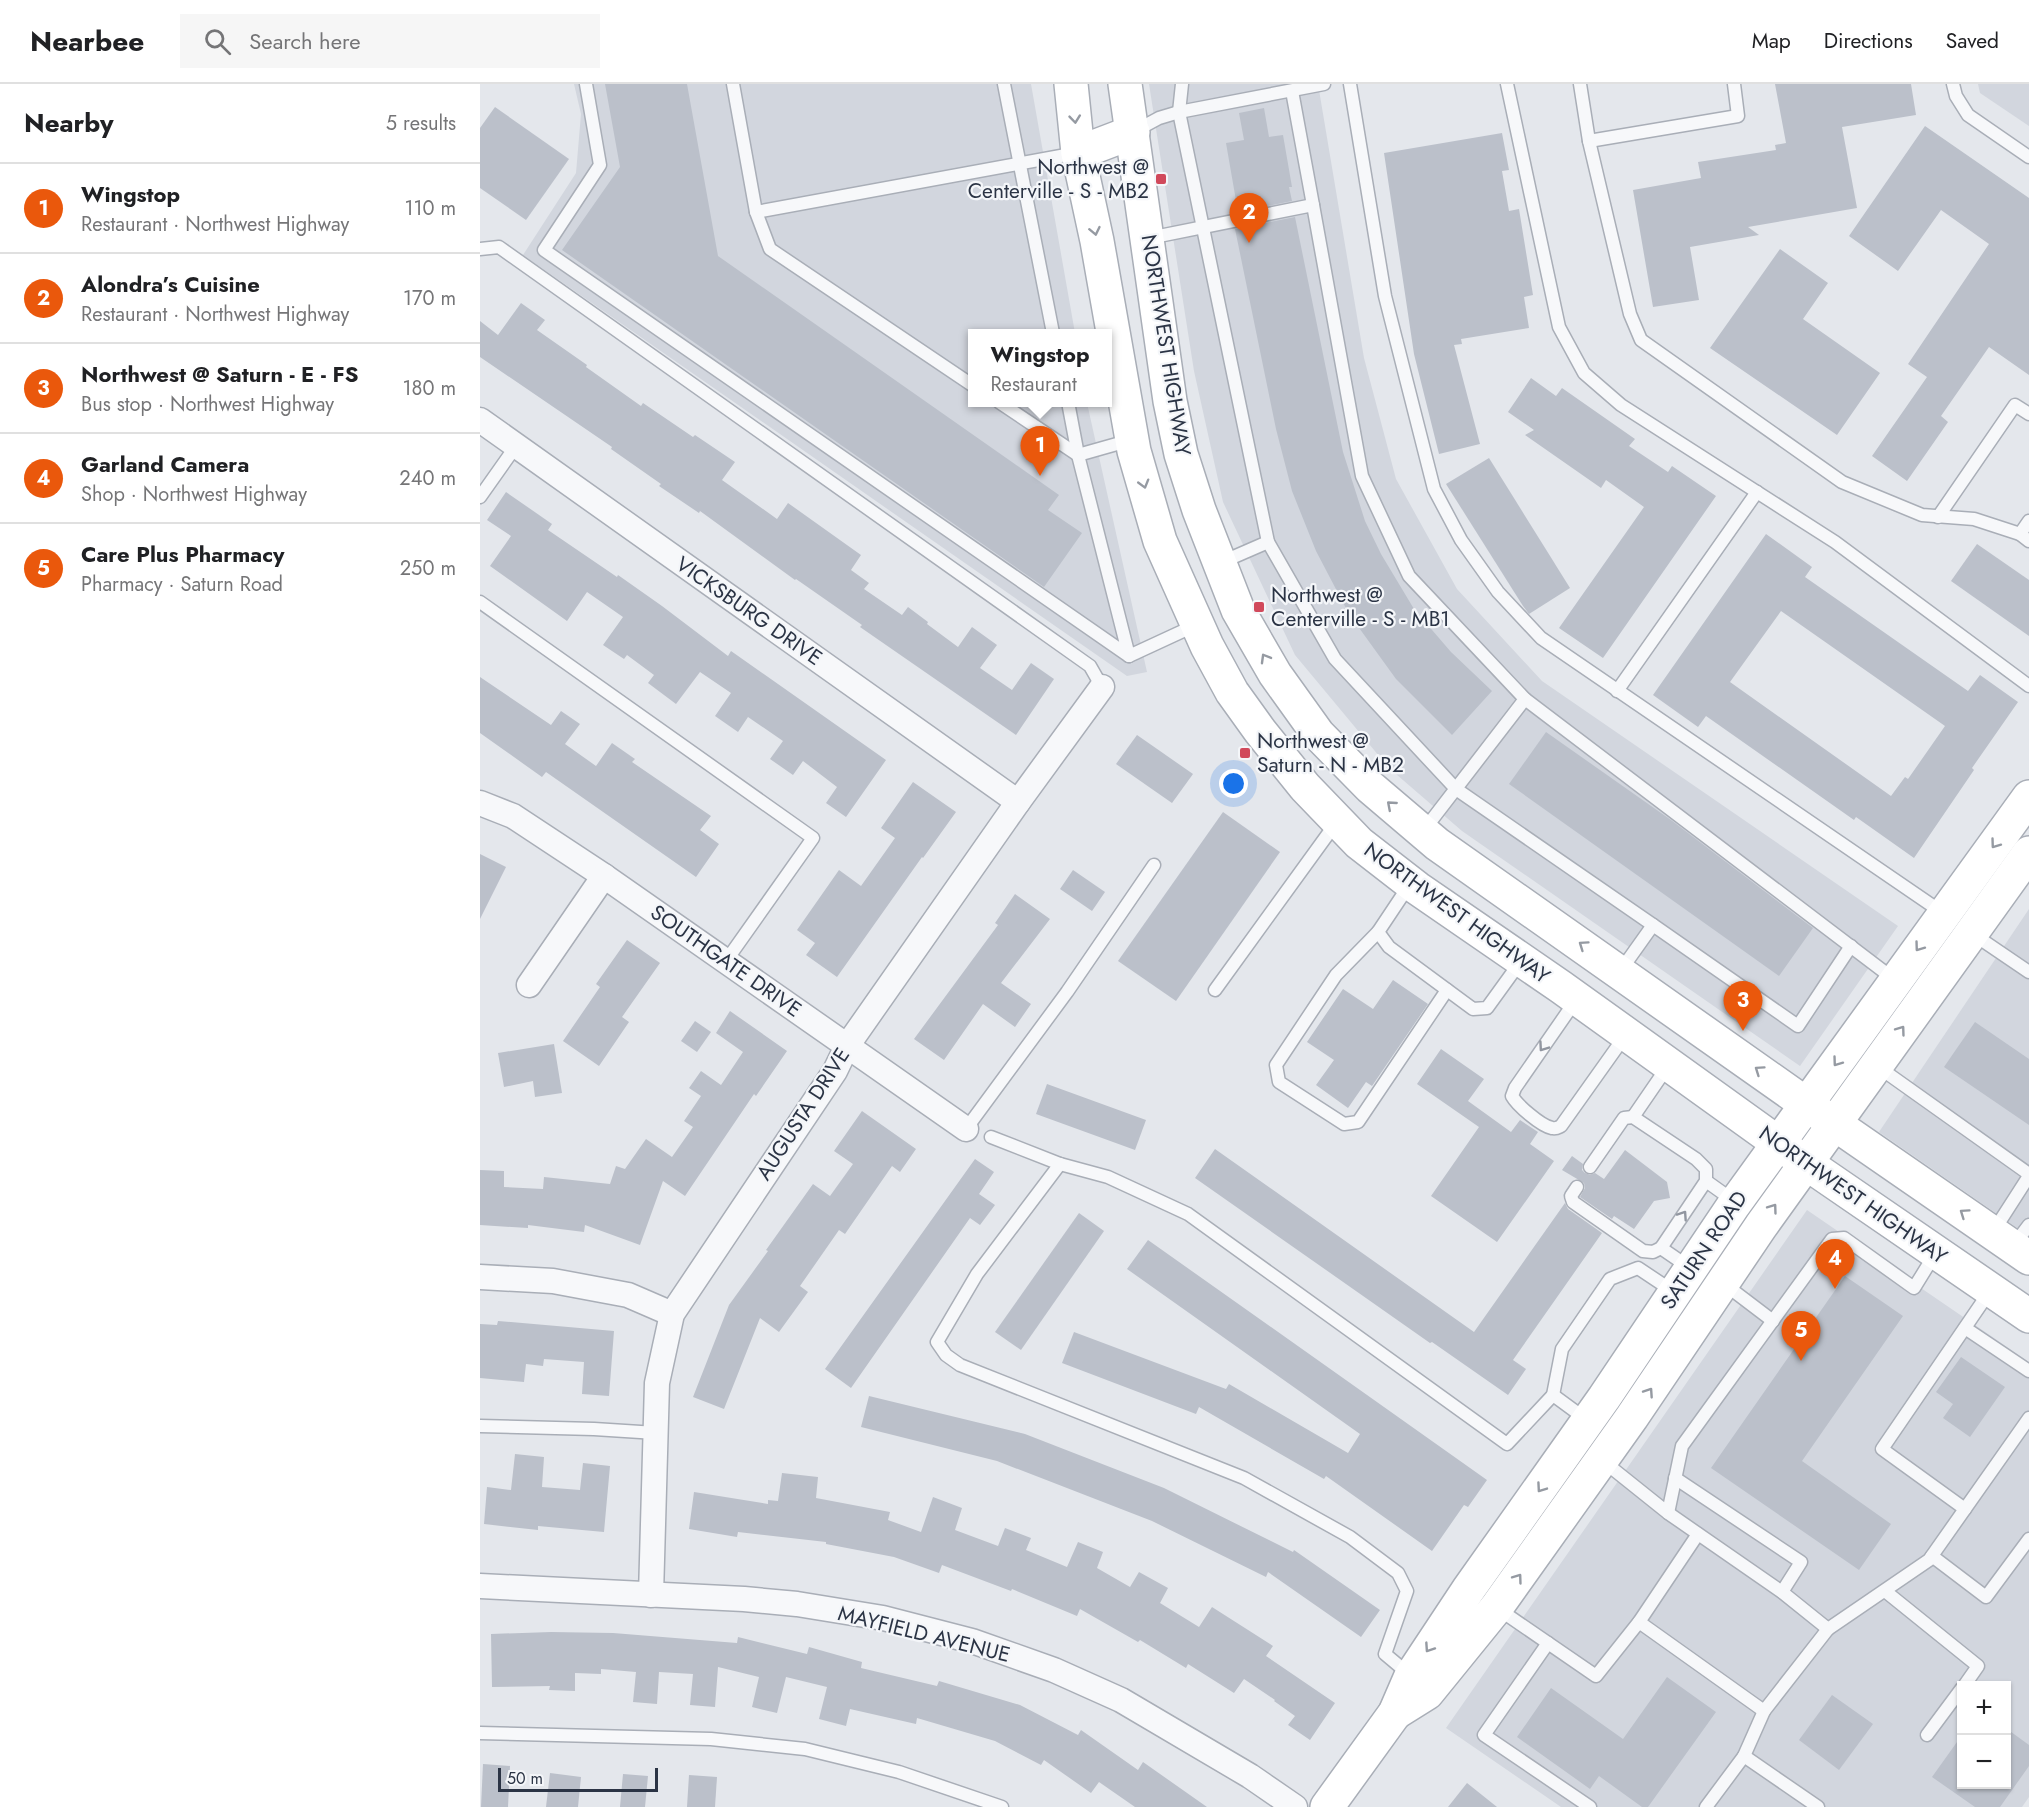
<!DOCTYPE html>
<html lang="en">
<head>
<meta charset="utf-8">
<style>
	body { margin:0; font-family:Jost,sans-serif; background:#f6f6f6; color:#202124 }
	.controls { position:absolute; right:18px; bottom:18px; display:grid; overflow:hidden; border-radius:0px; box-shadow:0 2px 4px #0004 }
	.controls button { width:54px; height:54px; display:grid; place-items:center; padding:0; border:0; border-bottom:2px solid #e0e0e0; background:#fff; color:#202124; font:30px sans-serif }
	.scale { position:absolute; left:18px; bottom:15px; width:160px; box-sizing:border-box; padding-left:6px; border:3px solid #2b3445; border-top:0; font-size:16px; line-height:21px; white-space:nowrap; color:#2b3445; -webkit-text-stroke:4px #f4f6f9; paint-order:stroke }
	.you { position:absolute; left:754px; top:700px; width:21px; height:21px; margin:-15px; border:4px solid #fff; border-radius:50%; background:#1a73e8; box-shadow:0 0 0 9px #1a73e833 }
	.badge { display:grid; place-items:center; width:39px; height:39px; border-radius:50%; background:#ea580c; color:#fff; font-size:20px; font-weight:700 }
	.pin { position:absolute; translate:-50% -50px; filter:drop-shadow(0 2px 3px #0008) }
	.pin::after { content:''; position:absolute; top:32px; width:21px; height:18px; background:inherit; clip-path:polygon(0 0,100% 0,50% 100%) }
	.popup { position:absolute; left:488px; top:245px; width:144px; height:78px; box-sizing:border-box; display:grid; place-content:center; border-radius:0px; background:#fff; filter:drop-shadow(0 2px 4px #0005); font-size:20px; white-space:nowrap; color:#757577 }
	.popup b { font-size:22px; color:#202124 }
	.popup::after { content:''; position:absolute; left:50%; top:100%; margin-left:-12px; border:12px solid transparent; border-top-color:#fff }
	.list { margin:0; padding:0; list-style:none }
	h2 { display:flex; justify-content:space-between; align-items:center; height:78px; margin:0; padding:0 24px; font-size:26px }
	h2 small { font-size:20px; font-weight:400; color:#757577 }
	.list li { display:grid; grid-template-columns:39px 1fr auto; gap:18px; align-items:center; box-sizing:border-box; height:90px; padding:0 24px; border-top:2px solid #e0e0e0 }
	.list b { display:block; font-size:22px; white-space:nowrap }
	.list p { margin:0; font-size:20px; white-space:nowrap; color:#757577 }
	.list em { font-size:20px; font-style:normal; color:#757577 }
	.icon { flex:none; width:33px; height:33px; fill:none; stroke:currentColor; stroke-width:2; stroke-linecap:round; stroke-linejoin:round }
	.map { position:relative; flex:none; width:1549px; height:1723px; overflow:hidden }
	header { display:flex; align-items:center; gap:36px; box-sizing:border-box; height:84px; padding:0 30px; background:#fff; border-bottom:2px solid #e0e0e0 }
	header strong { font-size:28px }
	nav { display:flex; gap:33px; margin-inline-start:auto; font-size:21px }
	.search { width:420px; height:54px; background:#f6f6f6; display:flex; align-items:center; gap:15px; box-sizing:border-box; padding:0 21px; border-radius:0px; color:#757577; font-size:22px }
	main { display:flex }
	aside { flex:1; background:#fff }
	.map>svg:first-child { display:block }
	.built { fill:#d2d6de; fill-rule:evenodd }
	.building { fill:#bbc0ca; fill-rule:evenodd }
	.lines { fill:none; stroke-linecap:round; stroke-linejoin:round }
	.lane-casing { stroke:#a9aeb7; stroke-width:15 }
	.street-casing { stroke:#a9aeb7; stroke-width:27 }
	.secondary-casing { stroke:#a9aeb7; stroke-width:36 }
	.lane { stroke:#f7f8fa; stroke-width:12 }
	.street { stroke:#f7f8fa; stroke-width:24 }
	.secondary { stroke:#fff; stroke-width:33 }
	.oneway { stroke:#959aa2 }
	.oneway2 { stroke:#9196a0 }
	.poi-dot { fill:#d1495b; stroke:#f4f6f9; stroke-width:2 }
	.labels { text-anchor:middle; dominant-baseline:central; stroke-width:4.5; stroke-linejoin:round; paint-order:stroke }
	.poi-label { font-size:21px; fill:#2b3445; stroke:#f4f6f9; text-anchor:start }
	.street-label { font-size:21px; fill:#2b3445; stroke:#f4f6f9 }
</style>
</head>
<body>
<header>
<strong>Nearbee</strong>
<div class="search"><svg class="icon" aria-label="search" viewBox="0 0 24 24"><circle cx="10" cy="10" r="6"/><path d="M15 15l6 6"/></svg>Search here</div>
<nav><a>Map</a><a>Directions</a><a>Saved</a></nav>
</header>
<main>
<aside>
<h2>Nearby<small>5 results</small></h2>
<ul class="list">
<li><span class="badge">1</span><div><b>Wingstop</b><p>Restaurant · Northwest Highway</p></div><em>110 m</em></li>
<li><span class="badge">2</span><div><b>Alondra’s Cuisine</b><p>Restaurant · Northwest Highway</p></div><em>170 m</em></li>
<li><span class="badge">3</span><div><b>Northwest @ Saturn - E - FS</b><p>Bus stop · Northwest Highway</p></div><em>180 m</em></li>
<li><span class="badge">4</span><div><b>Garland Camera</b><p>Shop · Northwest Highway</p></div><em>240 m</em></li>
<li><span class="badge">5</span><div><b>Care Plus Pharmacy</b><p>Pharmacy · Saturn Road</p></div><em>250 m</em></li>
</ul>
</aside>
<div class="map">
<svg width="1549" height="1723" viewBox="0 0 1549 1723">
	<rect width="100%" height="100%" fill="#e4e7ec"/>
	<!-- built -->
	<g class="built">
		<polygon points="94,0 551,0 595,249 492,249 492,318 607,319 667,588 647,592 43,171 96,89 101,30"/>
		<polygon points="669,0 838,0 884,274 916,395 977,505 1062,597 1418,842 1320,982 982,747 909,684 815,571 743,418 714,287"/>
		<polygon points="1498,0 1549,0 1549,42 1500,9"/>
		<polygon points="1549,825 1549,1152 1399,1048"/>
		<path d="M1327 1126 1549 1278V1713L1542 1723H1081L966 1644ZM1482 1602H1526V1700H1482Z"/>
	</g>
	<!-- building -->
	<g class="building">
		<polygon points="125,0 207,0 238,172 579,411 568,426 602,449 564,503 82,166 140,83"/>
		<polygon points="1295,0 1431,0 1436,31 1362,43 1377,124 1268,143 1279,151 1210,163 1219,216 1173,223 1153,106 1221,94 1218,78 1296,66 1295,61 1306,59"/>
		<polygon points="15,23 89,75 46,136 0,104 0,44"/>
		<polygon points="784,24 789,53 803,51 812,103 809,103 812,117 758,128 746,59 764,56 759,29"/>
		<polygon points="1445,42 1549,114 1549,291 1509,263 1461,332 1468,338 1427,397 1392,372 1447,293 1428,280 1509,160 1461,126 1418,187 1369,152"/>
		<polygon points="1022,49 1029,86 1022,87 1029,127 1039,125 1053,211 1044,213 1049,244 981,255 982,260 974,261 1000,360 959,370 934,270 904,69"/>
		<polygon points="815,133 863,368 885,437 901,470 934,525 971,568 1012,607 972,651 916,595 869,530 836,467 812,407 796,345 755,145"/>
		<polygon points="1300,165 1348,199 1323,235 1400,289 1357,351 1230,264"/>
		<polygon points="41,219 65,236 57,246 107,281 106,283 161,322 163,319 213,353 215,351 255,378 242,396 297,435 308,419 381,471 371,486 389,499 384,505 422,531 428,523 448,538 447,540 478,563 492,543 517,561 500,584 532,606 551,579 574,595 536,651 380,543 382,541 316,495 315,496 220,427 219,429 179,402 181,400 131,365 132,363 0,273 0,237 18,251"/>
		<polygon points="1051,294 1076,312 1082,304 1155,355 1149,362 1188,388 1192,382 1236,412 1123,574 1079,544 1164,423 1126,396 1121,404 1045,351 1054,346 1028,328"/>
		<polygon points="1009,374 1090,504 1049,530 1043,522 966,400"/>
		<polygon points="26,408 72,440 68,446 137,493 138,491 182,522 248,572 251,567 406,676 366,733 346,719 357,703 323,677 313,691 290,675 303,657 268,633 258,648 235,632 251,609 220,588 196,620 168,599 174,591 147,571 144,575 123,561 143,533 107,508 87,537 10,482 31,452 7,436"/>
		<path d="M1286 450 1332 483 1325 493 1488 607 1500 591 1538 618 1492 684 1494 686 1434 774 1376 733 1374 736 1226 632 1218 643 1173 611ZM1301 527 1465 642 1428 695 1425 693 1411 712 1250 598Z"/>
		<polygon points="1497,460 1549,496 1549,552 1471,497"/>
		<polygon points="0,593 71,641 81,627 100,640 85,660 116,682 132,659 155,675 152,678 231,732 220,746 239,760 216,793 66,688 62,693 0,649"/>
		<polygon points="1066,648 1191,736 1333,844 1299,892 1029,700"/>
		<polygon points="657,651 713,690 692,719 636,680"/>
		<polygon points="433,698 476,728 443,774 442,773 357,893 326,871 335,859 317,846 359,786 381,802 415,754 401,744"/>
		<polygon points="743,728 800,768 696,917 638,877"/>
		<polygon points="0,770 26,783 0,835"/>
		<polygon points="593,786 625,808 612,827 580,805"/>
		<polygon points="535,810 570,835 521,899 551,920 535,943 503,920 464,976 434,955 518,841 515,839"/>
		<polygon points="147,856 180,879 142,933 149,938 119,982 83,957 120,903 116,900"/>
		<polygon points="913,896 948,920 892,1002 886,998 868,1024 836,1001 854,976 827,958 863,905 893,925"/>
		<polygon points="250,927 307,967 276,1012 274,1010 205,1112 183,1097 160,1161 105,1141 104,1148 48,1141 48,1144 0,1141 0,1086 24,1087 24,1103 63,1105 64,1093 130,1100 136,1082 145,1085 166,1055 192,1073 213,1043 204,1037 221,1012 209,1004 221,987 241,1001 263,968 236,949"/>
		<polygon points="215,937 231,948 217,968 201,957"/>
		<polygon points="1495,938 1549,975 1549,1041 1464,983"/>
		<polygon points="74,960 82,1009 55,1013 53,997 24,1003 18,969"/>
		<polygon points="961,965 1004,995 988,1017 1031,1048 1040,1036 1058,1048 1050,1060 1074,1077 1017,1158 951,1112 999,1043 937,1000"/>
		<polygon points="567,1000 666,1036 655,1066 556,1030"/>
		<polygon points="382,1027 436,1065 420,1088 412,1082 365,1150 359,1146 320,1202 328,1208 299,1248 280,1234 244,1325 213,1313 249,1221 288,1167 286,1166 333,1100 350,1112 373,1080 354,1067"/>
		<polygon points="735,1065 994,1248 1085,1119 1088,1125 1122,1149 1033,1276 1046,1285 1028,1311 952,1258 950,1259 715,1094"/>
		<polygon points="1145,1066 1187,1098 1190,1114 1174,1117 1154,1145 1134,1132 1132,1135 1100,1113 1105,1104 1104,1099 1082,1086 1092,1072 1103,1080 1102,1086 1105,1089 1110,1091 1115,1089 1124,1095"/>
		<polygon points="495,1075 514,1088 499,1110 515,1121 500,1141 490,1134 371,1304 345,1285"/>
		<polygon points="599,1129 624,1147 541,1266 515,1248"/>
		<polygon points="668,1156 1007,1396 988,1423 984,1421 952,1467 846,1392 844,1395 719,1323 716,1330 582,1279 594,1248 746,1305 749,1300 868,1369 880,1350 647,1185"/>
		<polygon points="1365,1192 1423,1232 1322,1377 1411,1440 1379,1486 1231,1384"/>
		<polygon points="18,1237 134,1247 129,1312 102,1310 104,1278 64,1275 63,1282 46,1280 44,1298 0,1294 0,1240 17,1241"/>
		<polygon points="1481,1273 1525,1303 1490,1353 1463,1334 1473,1320 1456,1308"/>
		<polygon points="389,1312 545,1350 684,1404 813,1468 814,1466 900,1526 881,1553 788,1488 786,1493 672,1437 517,1377 381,1343"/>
		<polygon points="35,1370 64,1373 62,1403 100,1406 103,1379 130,1382 124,1448 58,1442 58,1446 4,1440 7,1403 31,1406"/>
		<polygon points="302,1389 338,1393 336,1414 410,1428 408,1436 441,1448 453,1413 482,1424 475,1446 518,1462 525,1444 551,1454 546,1466 587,1483 598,1458 623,1468 617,1484 650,1503 659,1488 688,1504 680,1519 719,1543 732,1523 793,1562 786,1572 855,1619 830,1656 808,1641 815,1632 794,1617 795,1616 764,1595 754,1609 708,1580 706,1584 660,1556 658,1558 600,1525 597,1532 532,1505 531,1507 462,1481 459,1489 414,1473 346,1460 346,1458 258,1448 257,1453 209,1445 214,1408 288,1420 288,1416 298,1417"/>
		<polygon points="71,1548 133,1549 257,1559 258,1553 327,1570 329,1563 382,1578 381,1584 457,1602 459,1597 540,1621 598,1651 601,1646 658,1686 663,1678 727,1723 655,1723 619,1698 611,1709 564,1676 561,1681 515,1657 437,1634 436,1640 370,1625 366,1642 339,1635 347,1603 306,1593 297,1629 272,1623 279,1593 238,1583 235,1623 210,1621 213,1590 179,1588 177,1620 153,1618 156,1588 121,1585 121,1590 95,1589 95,1607 69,1606 70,1602 12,1603 11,1550"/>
		<polygon points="1187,1593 1236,1628 1168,1723 1162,1723 1119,1692 1110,1705 1037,1653 1071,1604 1143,1655"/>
		<polygon points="1352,1611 1393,1640 1359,1686 1319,1656"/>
		<polygon points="1527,1645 1549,1661 1549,1682 1520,1723 1495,1723 1452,1693 1482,1651 1482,1701 1527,1701"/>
		<polygon points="3,1680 30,1682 28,1723 1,1723"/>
		<polygon points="70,1689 101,1693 98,1723 66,1723"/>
		<polygon points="143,1690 168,1692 165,1723 140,1723"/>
		<polygon points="209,1691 237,1693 235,1723 207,1723"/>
		<polygon points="987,1699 1017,1723 968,1723"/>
	</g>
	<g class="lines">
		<defs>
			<g id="lane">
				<polyline points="106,0 120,81 64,166 649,572 598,371 588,318"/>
				<polyline points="253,0 276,128 597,69"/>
				<polyline points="524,0 573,249"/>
				<polyline points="702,0 699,28 788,458 855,575 976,705 1173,841"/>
				<polyline points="870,0 905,212 954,405 981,456 1018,508 1061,554 1463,829"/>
				<polyline points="1027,0 1079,243 1104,289 1141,321 1355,458 1549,602"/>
				<polyline points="1100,0 1109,57 1150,230 1161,256 1362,398 1442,431 1494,435 1540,450 1549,457"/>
				<polyline points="1473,0 1476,12 1488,31 1549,73"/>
				<polyline points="812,7 833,121"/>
				<polyline points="655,47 679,34 699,28 844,0"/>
				<polyline points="1109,57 1258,32 1254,0"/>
				<polyline points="276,128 290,165 492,301"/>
				<polyline points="669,154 833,121 882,392 929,492 1045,615 944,746"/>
				<polyline points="0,165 19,163 610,582 622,603"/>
				<polyline points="519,318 598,371 651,356"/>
				<polyline points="0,413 36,362"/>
				<polyline points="1458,433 1535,321 1549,330"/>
				<polyline points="1540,450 1549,437"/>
				<polyline points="742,478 788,458"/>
				<polyline points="0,518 333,754 246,877"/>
				<polyline points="649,572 716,541"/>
				<polyline points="1137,607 1277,408"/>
				<polyline points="1045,615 1415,896"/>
				<polyline points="930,800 898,848 909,863 993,925 1007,924 1041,877"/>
				<polyline points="898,848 856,891 796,981 799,998 864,1040 878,1038 967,906"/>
				<polyline points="1493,850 1549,888"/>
				<polyline points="1141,886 1173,841 1318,942 1371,862"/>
				<polyline points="735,906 856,739"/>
				<path d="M1096 916 1035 1004 1032 1012C1037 1021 1061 1042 1072 1044 1076 1045 1077 1044 1081 1042L1145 952"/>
				<polyline points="1397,982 1549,1090"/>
				<polyline points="1153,1033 1188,982"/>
				<polyline points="486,1045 587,908 674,781"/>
				<polyline points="511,1053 580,1080 628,1093 708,1130 1027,1360 1073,1311 1107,1336"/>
				<polyline points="580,1080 497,1190 457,1258 466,1271 480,1281 764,1394 870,1453 918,1489 927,1507 905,1570 930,1591"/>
				<polyline points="1226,1097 1254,1117"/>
				<polyline points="1097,1103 1091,1112 1093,1118 1163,1167 1173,1168 1181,1164 1226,1097 1226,1085 1216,1075 1153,1033 1144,1034 1110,1083"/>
				<polyline points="1513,1148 1549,1092"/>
				<polyline points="1533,1162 1549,1141"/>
				<polyline points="1181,1164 1210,1184"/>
				<polyline points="1243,1199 1293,1237"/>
				<polyline points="1485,1244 1549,1287"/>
				<polyline points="1073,1311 1082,1265 1130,1195 1158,1184 1194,1208"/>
				<polyline points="0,1342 114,1345 176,1349"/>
				<polyline points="1123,1377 1188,1429 1302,1508 1348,1545 1449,1476 1549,1334"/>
				<polyline points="1195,1394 1321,1478 1302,1508"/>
				<polyline points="1485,1425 1402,1365 1510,1207"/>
				<polyline points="1188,1429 1202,1362 1352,1155 1364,1154 1434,1204 1455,1170"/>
				<polyline points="1452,1472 1506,1513 1549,1455"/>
				<polyline points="1405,1507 1498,1582 1484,1602"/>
				<polyline points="1017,1524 1116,1592 1159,1538 1218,1450"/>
				<polyline points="1159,1538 1284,1627 1348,1545"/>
				<polyline points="1068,1559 1004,1651 1110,1723"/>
				<polyline points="0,1649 231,1655 325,1665 419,1688 522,1723"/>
				<polyline points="1447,1651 1482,1604"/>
				<polyline points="1264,1672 1284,1627"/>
				<polyline points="1226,1723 1264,1672 1338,1723"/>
			</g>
			<g id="street">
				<polyline points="0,336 538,718"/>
				<polyline points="0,719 33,732 124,792 486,1045"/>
				<polyline points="49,901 124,792"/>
				<polyline points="0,1193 73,1197 148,1211 192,1230"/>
				<polyline points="0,1502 264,1515 317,1520 403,1534 492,1557 574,1586 641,1616 770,1692 815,1723"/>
				<polyline points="171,1511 177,1299 192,1230 355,987 367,962 538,718 622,603"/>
			</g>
			<g id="secondary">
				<polyline points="591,0 598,69 617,157 654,367 680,457 727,562 752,608 780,647 825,703 879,759 937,804 1081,903 1326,1079 1549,1232"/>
				<polyline points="645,0 690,317 701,370 719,426 758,526 795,590 838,650 890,703 957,760 1326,1020 1549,1174"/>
				<polyline points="598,69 653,48"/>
				<polyline points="915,1629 947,1609 1016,1524 1152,1333 1281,1142 1549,769"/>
				<polyline points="847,1723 915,1629 931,1592 988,1506 1124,1314 1253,1122 1549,713"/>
			</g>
		</defs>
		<!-- lane casing -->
		<use href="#lane" class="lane-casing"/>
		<!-- street casing -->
		<use href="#street" class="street-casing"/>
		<!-- secondary casing -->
		<use href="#secondary" class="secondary-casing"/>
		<!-- lane -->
		<use href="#lane" class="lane"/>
		<!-- street -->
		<use href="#street" class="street"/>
		<!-- secondary -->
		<use href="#secondary" class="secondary"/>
	</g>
	<!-- one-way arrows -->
	<defs><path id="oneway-chevron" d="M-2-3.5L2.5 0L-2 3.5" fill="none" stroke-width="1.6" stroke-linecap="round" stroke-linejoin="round" transform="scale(1.5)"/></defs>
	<g class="oneway">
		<use href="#oneway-chevron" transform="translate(595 35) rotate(84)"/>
		<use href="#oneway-chevron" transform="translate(615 147) rotate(78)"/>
		<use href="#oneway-chevron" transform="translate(664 400) rotate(74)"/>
		<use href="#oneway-chevron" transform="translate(785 574) rotate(-120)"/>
		<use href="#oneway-chevron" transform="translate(911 721) rotate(-139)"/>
		<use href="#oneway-chevron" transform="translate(1515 760) rotate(126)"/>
		<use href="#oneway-chevron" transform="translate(1103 861) rotate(-145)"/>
		<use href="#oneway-chevron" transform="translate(1439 863) rotate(126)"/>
		<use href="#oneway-chevron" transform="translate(1421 946) rotate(-54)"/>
		<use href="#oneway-chevron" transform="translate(1357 978) rotate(126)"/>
		<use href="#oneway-chevron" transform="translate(1279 986) rotate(-145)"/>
		<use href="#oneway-chevron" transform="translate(1293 1124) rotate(-54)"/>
		<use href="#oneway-chevron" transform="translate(1484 1129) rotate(-145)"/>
		<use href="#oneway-chevron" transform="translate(1169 1308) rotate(-56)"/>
		<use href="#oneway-chevron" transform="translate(1061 1404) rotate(125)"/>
		<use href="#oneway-chevron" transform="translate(1038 1494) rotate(-54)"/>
		<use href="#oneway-chevron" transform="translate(949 1564) rotate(124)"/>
	</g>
	<g class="oneway2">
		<use href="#oneway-chevron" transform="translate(1063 963) rotate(125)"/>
		<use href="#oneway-chevron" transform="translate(1203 1131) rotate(-56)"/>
	</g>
	<!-- markers -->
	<g class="poi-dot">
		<rect x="675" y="89" width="12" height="12" rx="3"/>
		<rect x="773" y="517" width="12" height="12" rx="3"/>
		<rect x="759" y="663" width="12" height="12" rx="3"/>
	</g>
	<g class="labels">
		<!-- poi labels -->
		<g class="poi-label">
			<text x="669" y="83" text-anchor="end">Northwest @<tspan x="669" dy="24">Centerville - S - MB2</tspan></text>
			<text x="791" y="511">Northwest @<tspan x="791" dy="24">Centerville - S - MB1</tspan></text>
			<text x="777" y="657">Northwest @<tspan x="777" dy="24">Saturn - N - MB2</tspan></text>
		</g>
		<!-- street labels -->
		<g class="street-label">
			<text transform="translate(686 261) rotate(81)">NORTHWEST HIGHWAY</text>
			<text transform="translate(269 527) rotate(35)">VICKSBURG DRIVE</text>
			<text transform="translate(977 829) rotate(36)">NORTHWEST HIGHWAY</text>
			<text transform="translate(246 877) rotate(35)">SOUTHGATE DRIVE</text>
			<text transform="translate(323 1030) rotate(-57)">AUGUSTA DRIVE</text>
			<text transform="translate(1373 1111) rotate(35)">NORTHWEST HIGHWAY</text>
			<text transform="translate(1224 1166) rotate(-56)">SATURN ROAD</text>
			<text transform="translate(444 1550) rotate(14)">MAYFIELD AVENUE</text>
		</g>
	</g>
</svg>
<div class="controls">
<button>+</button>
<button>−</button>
</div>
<div class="scale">50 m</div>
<div class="you"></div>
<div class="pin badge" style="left:560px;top:392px">1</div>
<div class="popup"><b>Wingstop</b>Restaurant</div>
<div class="pin badge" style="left:769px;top:159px">2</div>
<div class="pin badge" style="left:1263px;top:947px">3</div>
<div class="pin badge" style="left:1355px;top:1205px">4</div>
<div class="pin badge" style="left:1321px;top:1277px">5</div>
</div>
</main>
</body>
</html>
